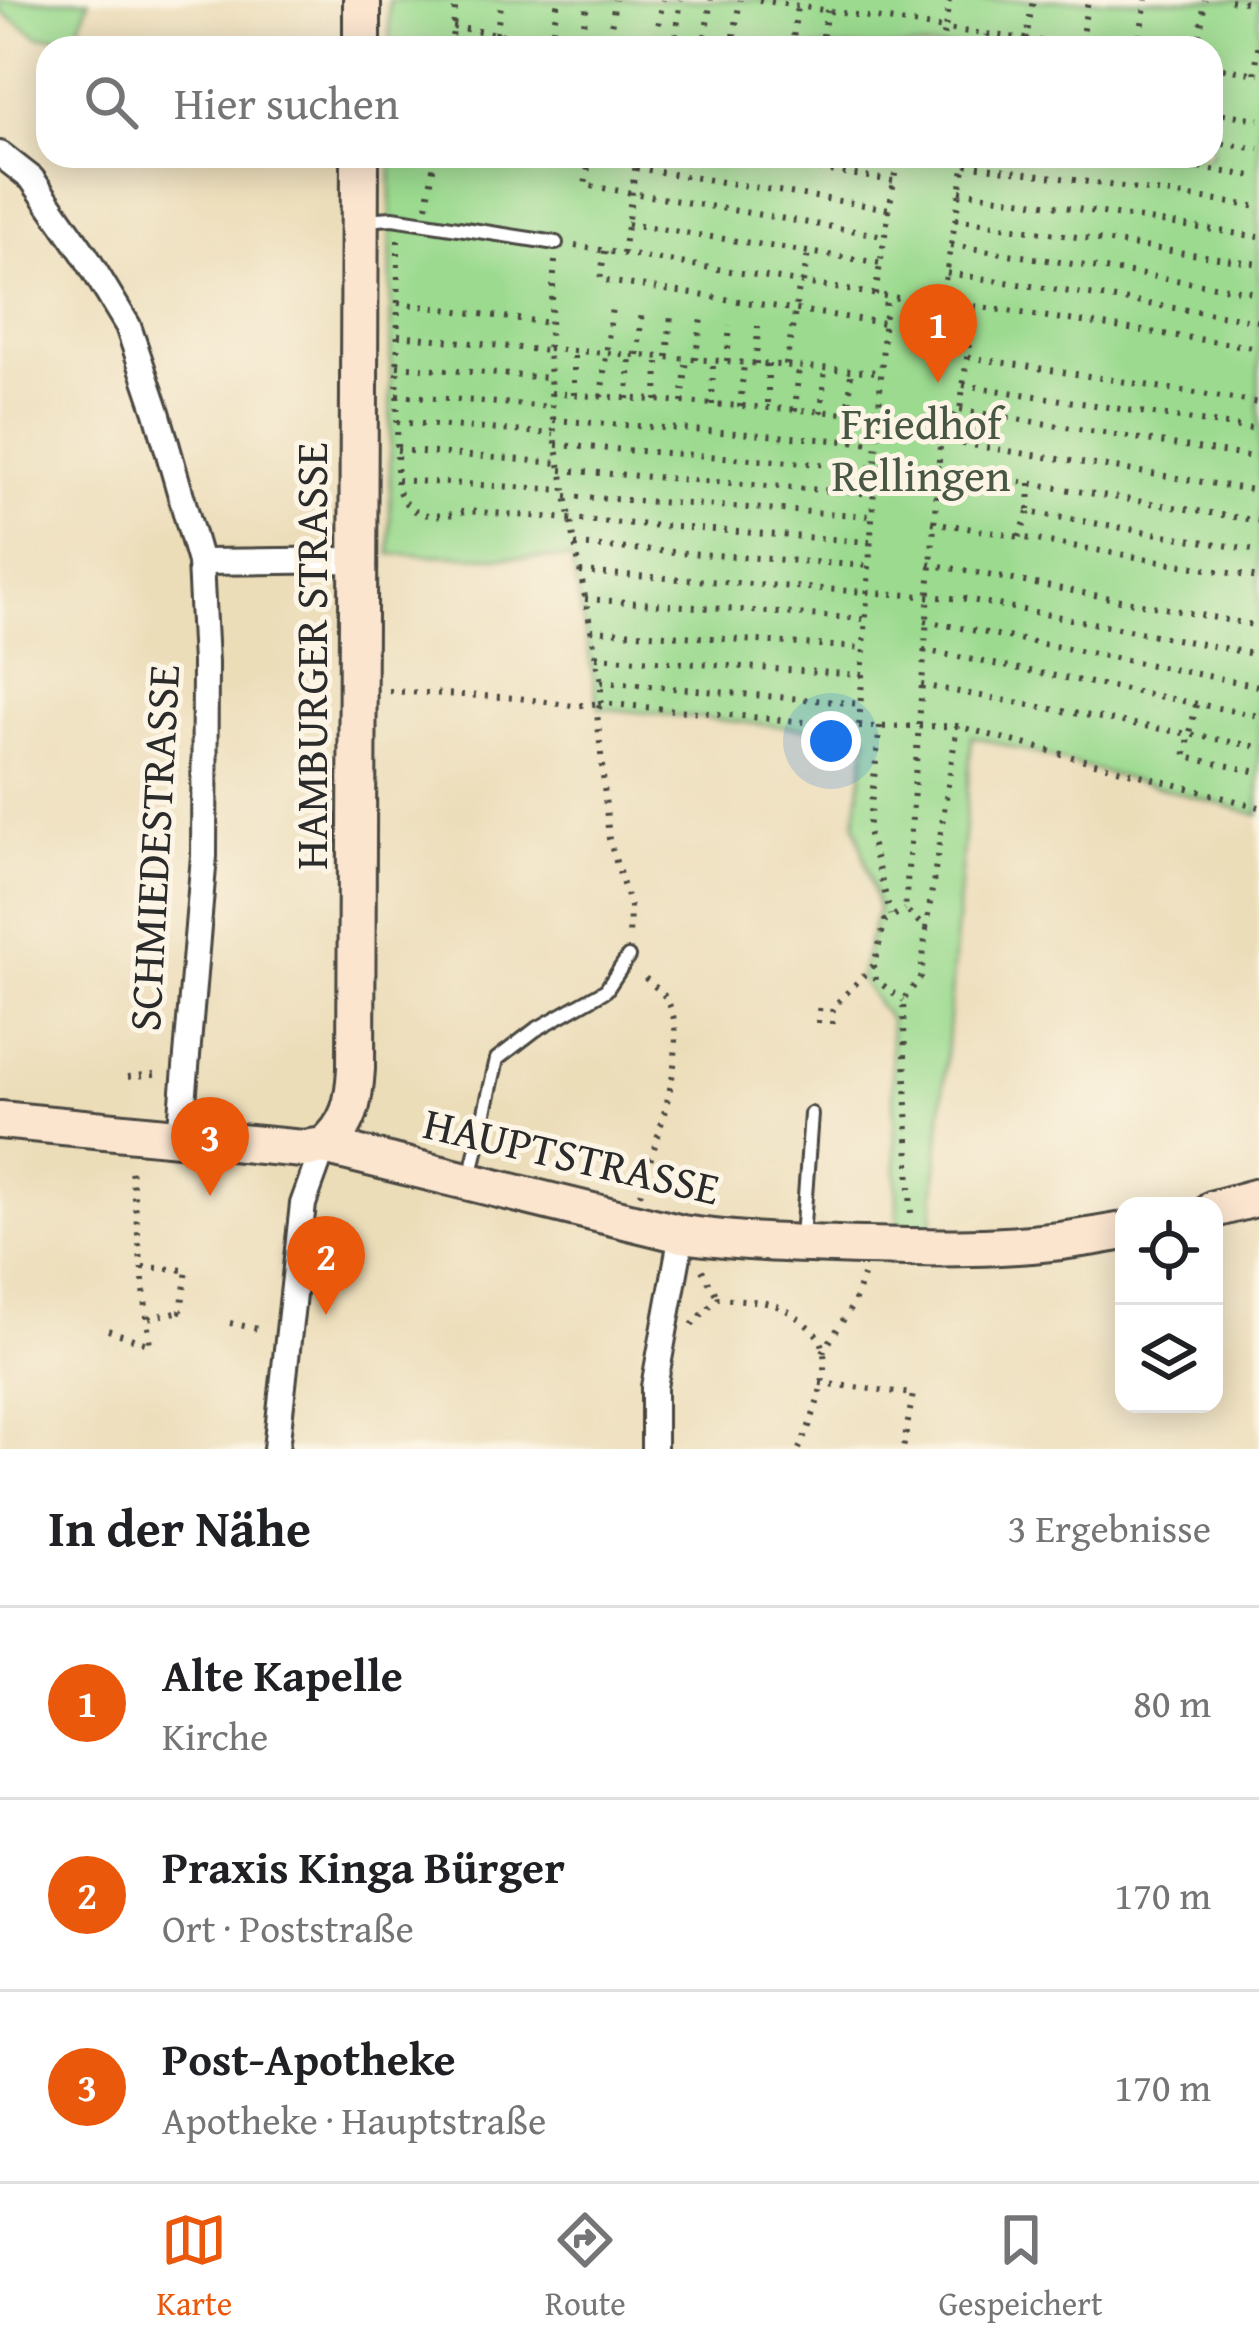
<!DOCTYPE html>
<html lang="de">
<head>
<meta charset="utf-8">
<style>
	body { margin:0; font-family:"Gentium Book Plus",serif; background:#f6f6f6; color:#202124 }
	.controls { position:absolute; right:36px; bottom:36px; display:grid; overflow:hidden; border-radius:24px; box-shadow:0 6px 30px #0003 }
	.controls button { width:108px; height:108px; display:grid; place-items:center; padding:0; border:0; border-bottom:3px solid #e0e0e0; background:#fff; color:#202124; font:60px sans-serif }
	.you { position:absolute; left:831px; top:741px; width:42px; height:42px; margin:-30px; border:9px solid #fff; border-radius:50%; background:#1a73e8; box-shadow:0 0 0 18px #1a73e833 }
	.badge { display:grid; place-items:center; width:78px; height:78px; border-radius:50%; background:#ea580c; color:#fff; font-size:39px; font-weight:700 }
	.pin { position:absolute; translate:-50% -99px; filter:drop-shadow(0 3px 6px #0008) }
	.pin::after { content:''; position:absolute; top:63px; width:42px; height:36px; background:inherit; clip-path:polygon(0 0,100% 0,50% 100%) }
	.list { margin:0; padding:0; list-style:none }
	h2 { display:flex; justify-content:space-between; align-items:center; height:156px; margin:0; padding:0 48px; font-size:51px }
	h2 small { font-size:39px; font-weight:400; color:#757577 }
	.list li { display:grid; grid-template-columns:78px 1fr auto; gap:36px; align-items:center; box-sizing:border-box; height:192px; padding:0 48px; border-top:3px solid #e0e0e0 }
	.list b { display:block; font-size:45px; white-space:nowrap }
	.list p { margin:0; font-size:39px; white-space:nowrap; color:#757577 }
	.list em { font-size:39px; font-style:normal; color:#757577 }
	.icon { flex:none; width:66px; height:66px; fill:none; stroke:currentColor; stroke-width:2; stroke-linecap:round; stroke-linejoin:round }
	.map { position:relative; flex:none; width:1259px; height:1449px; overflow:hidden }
	.search { position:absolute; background:#fff; box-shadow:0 6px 30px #0003; left:36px; right:36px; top:36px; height:132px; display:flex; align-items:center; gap:30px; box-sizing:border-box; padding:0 42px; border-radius:36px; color:#757577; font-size:45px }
	.sheet { height:732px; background:#fff }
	nav { display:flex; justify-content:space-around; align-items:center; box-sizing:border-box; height:168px; border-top:3px solid #e0e0e0; background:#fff; font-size:33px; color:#757577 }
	nav a { display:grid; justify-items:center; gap:6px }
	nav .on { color:#ea580c }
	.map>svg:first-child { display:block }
	.green { fill:#9bda8f; stroke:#63825d; stroke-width:3 }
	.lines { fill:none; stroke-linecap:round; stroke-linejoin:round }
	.lane-casing { stroke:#484640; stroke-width:18 }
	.street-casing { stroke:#484640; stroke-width:30 }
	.secondary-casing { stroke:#484640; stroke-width:42 }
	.path { stroke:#484640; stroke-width:6; stroke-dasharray:3 9; stroke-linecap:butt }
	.lane { stroke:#fff; stroke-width:12 }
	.street { stroke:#fff; stroke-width:24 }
	.secondary { stroke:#fbe5cf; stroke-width:36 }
	.labels { text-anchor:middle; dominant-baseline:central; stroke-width:10; stroke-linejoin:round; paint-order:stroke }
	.park-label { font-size:45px; fill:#475744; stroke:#fcf5e5 }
	.street-label { font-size:45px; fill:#2b2b2b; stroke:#fcf5e5 }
</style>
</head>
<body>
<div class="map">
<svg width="1259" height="1449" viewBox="0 0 1259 1449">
	<rect width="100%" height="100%" fill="#fcf5e5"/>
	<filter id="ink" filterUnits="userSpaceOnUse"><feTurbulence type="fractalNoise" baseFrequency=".00833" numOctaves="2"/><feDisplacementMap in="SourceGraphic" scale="24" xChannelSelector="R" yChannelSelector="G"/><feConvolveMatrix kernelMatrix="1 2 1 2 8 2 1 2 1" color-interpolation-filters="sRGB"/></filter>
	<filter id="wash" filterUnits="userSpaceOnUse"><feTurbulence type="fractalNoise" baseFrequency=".004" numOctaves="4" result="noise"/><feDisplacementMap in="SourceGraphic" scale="48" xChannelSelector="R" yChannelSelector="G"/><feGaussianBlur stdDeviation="2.7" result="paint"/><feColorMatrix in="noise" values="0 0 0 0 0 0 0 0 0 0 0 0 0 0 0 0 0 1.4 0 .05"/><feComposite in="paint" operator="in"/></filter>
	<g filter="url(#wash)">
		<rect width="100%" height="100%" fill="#ecddb9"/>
		<!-- green -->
		<g class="green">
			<polygon points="0,0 89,0 76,36 39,37 0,11"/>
			<polygon points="389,0 1259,0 1259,815 972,736 932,1228 898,1227 890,1020 859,978 878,908 855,823 868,735 599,708 571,559 390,554 391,156 1211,156 1211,48 390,48"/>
		</g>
	</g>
	<g filter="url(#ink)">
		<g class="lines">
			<defs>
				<g id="lane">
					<polyline points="362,220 393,218 556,243"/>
					<polyline points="470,1178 497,1059 535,1030 606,990 628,957"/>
					<polyline points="802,1238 811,1114"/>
				</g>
				<g id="street">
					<polyline points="0,154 32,179 85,255 128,326 157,412 200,562 205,663 204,856 180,1138"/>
					<polyline points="200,562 358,560"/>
					<polyline points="276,1449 303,1204 324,1146"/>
					<polyline points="654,1449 654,1387 682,1234"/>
				</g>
				<g id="secondary">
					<polyline points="362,48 362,0"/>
					<path d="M0 1120 303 1149 324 1146 682 1234C744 1243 804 1244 866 1246 961 1249 1030 1249 1124 1231"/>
					<path d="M324 1146C350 1125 354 1101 356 1069L360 156"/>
					<polyline points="1214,1209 1259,1197"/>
				</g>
			</defs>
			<!-- lane casing -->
			<use href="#lane" class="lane-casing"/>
			<!-- street casing -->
			<use href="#street" class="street-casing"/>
			<!-- secondary casing -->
			<use href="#secondary" class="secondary-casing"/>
			<!-- path -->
			<g class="path">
				<polyline points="759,0 945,29 941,48"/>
				<polyline points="949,0 945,29 1026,39 1033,0"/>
				<polyline points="1230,0 1259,4"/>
				<polyline points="453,27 588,48"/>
				<polyline points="496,34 502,0"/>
				<polyline points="1026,39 1080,47"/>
				<polyline points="551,42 558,0"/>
				<polyline points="580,47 588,0"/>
				<polyline points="451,48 456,0"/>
				<polyline points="608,48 615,0"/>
				<polyline points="654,48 663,0"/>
				<polyline points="674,48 681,0"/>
				<polyline points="703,48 711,0"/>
				<polyline points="732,48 740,0"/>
				<polyline points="792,48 797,6"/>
				<polyline points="821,48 827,10"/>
				<polyline points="985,48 987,35"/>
				<polyline points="1087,48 1080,47 1088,0"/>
				<polyline points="1138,48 1146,0"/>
				<polyline points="1198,48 1205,0"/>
				<polyline points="1211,67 1259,74"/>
				<polyline points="1255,73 1259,40"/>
				<polyline points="1211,112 1259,119"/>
				<polyline points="1211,142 1259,149"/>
				<polyline points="590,156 585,185 885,236"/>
				<polyline points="736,156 894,181"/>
				<polyline points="1117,156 1259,177"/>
				<polyline points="966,164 1259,207"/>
				<polyline points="636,168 889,209"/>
				<polyline points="960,191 1259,237"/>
				<polyline points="427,206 435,156"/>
				<polyline points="955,219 1259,264"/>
				<polyline points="627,224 880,263"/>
				<path d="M398 240 397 485C406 520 437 519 466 511L870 542"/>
				<polyline points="951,245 1259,293"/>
				<polyline points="575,246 941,305 966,156"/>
				<polyline points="605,251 600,280 884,323"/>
				<polyline points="623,254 637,156"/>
				<polyline points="555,261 548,351 554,432 601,682 601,703 859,727 886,296"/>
				<polyline points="947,273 1259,321"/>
				<polyline points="803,283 808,253"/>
				<polyline points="875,295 898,156"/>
				<polyline points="398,303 549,323"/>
				<polyline points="941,305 974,306 960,410 941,433 958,443 1259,491"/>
				<polyline points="974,306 1259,348"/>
				<polyline points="398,335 548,351"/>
				<polyline points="548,349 879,372"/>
				<polyline points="638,355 642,309"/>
				<polyline points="667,357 671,315"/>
				<polyline points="968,357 1259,403"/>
				<polyline points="695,359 702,319"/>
				<polyline points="727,361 730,325"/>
				<polyline points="756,364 758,326"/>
				<polyline points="768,364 768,409"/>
				<polyline points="786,365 800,282"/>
				<polyline points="397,366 549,378"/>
				<polyline points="963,385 1259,430"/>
				<polyline points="551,393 903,417 941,433 905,909 926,929 921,977 903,1000 911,1216"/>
				<polyline points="397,395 552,407"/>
				<polyline points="574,395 574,351"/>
				<polyline points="601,397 612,307"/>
				<polyline points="628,399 630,355"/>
				<polyline points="657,401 658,357"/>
				<polyline points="682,403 687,359"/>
				<polyline points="712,405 713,360"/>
				<polyline points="740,407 744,363"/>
				<polyline points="960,410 1259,458"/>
				<polyline points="795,411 799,366"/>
				<polyline points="821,413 825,368"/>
				<polyline points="849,414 851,370"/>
				<polyline points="553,420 876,443"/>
				<polyline points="397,422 554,434"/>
				<polyline points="556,445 875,468"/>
				<polyline points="397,450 560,463"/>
				<polyline points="937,468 1259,521"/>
				<polyline points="561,470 873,494"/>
				<polyline points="397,480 565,490"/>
				<polyline points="1030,483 1029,512 1259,551"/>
				<polyline points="566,496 872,516"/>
				<polyline points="932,522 1259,578"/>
				<polyline points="1019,537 1029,512"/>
				<polyline points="575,545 869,566"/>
				<polyline points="929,564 1259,626"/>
				<polyline points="580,572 966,599 1259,655"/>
				<polyline points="585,599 865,619"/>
				<polyline points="925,621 1259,686"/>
				<polyline points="591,630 863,648"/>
				<polyline points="923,650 1259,716"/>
				<polyline points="596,657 862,675"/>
				<polyline points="601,682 860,704"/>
				<polyline points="921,685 1259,747"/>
				<polyline points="389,691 518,698 574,706 601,703 597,712 609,839 630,907 629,940"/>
				<polyline points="1196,705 1185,757 1259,772"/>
				<polyline points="880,726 868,831 891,915"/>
				<polyline points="859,727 957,726 1259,807"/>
				<polyline points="926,929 957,726"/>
				<polyline points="874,965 876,980 903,1000"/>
				<polyline points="818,1023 820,1002"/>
				<polyline points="832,1024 833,1007 874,965 885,921 905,909"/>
				<polyline points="128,1077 162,1073"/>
				<path d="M640 1194C654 1144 693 1046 667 1000 662 990 648 983 641 973"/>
				<polyline points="143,1267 187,1270 181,1311 187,1313"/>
				<polyline points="702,1270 718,1298"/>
				<polyline points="149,1318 181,1311"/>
				<polyline points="230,1323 258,1329"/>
				<path d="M692 1325 718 1298C738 1300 766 1300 784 1309 794 1314 814 1330 820 1339 834 1365 811 1425 799 1449"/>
				<polyline points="108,1330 150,1345 131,1169"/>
				<polyline points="823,1352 854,1303 863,1276"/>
				<polyline points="820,1383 913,1394 903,1449"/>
			</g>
			<!-- lane -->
			<use href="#lane" class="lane"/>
			<!-- street -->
			<use href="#street" class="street"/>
			<!-- secondary -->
			<use href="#secondary" class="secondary"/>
		</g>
	</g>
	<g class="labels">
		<!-- park labels -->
		<g class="park-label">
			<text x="921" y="422">Friedhof<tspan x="921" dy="52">Rellingen</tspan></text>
		</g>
		<!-- street labels -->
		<g class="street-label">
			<text transform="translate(310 656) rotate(-90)">HAMBURGER STRASSE</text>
			<text transform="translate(153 848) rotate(-87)">SCHMIEDESTRASSE</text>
			<text transform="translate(572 1155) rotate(13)">HAUPTSTRASSE</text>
		</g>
	</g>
</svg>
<div class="controls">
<button><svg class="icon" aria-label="locate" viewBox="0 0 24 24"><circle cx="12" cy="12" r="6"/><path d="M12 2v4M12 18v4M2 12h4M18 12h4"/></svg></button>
<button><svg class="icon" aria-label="layers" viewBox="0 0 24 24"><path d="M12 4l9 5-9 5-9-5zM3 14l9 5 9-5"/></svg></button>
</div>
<div class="you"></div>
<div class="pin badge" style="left:938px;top:383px">1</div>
<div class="pin badge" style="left:326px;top:1315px">2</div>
<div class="pin badge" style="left:210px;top:1196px">3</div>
<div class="search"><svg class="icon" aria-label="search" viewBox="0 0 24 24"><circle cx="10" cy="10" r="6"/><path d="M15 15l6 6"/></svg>Hier suchen</div>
</div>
<section class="sheet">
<h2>In der Nähe<small>3 Ergebnisse</small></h2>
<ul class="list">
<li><span class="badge">1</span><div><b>Alte Kapelle</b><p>Kirche</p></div><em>80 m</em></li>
<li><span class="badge">2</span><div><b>Praxis Kinga Bürger</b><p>Ort · Poststraße</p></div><em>170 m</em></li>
<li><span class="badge">3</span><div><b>Post-Apotheke</b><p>Apotheke · Hauptstraße</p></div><em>170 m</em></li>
</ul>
</section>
<nav>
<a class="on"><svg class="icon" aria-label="map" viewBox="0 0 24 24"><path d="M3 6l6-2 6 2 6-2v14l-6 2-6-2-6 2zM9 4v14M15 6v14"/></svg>Karte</a>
<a><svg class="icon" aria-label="directions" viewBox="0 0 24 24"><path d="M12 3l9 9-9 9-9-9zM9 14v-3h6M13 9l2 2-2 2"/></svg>Route</a>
<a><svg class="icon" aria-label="saved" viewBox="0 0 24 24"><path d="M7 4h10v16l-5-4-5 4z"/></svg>Gespeichert</a>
</nav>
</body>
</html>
